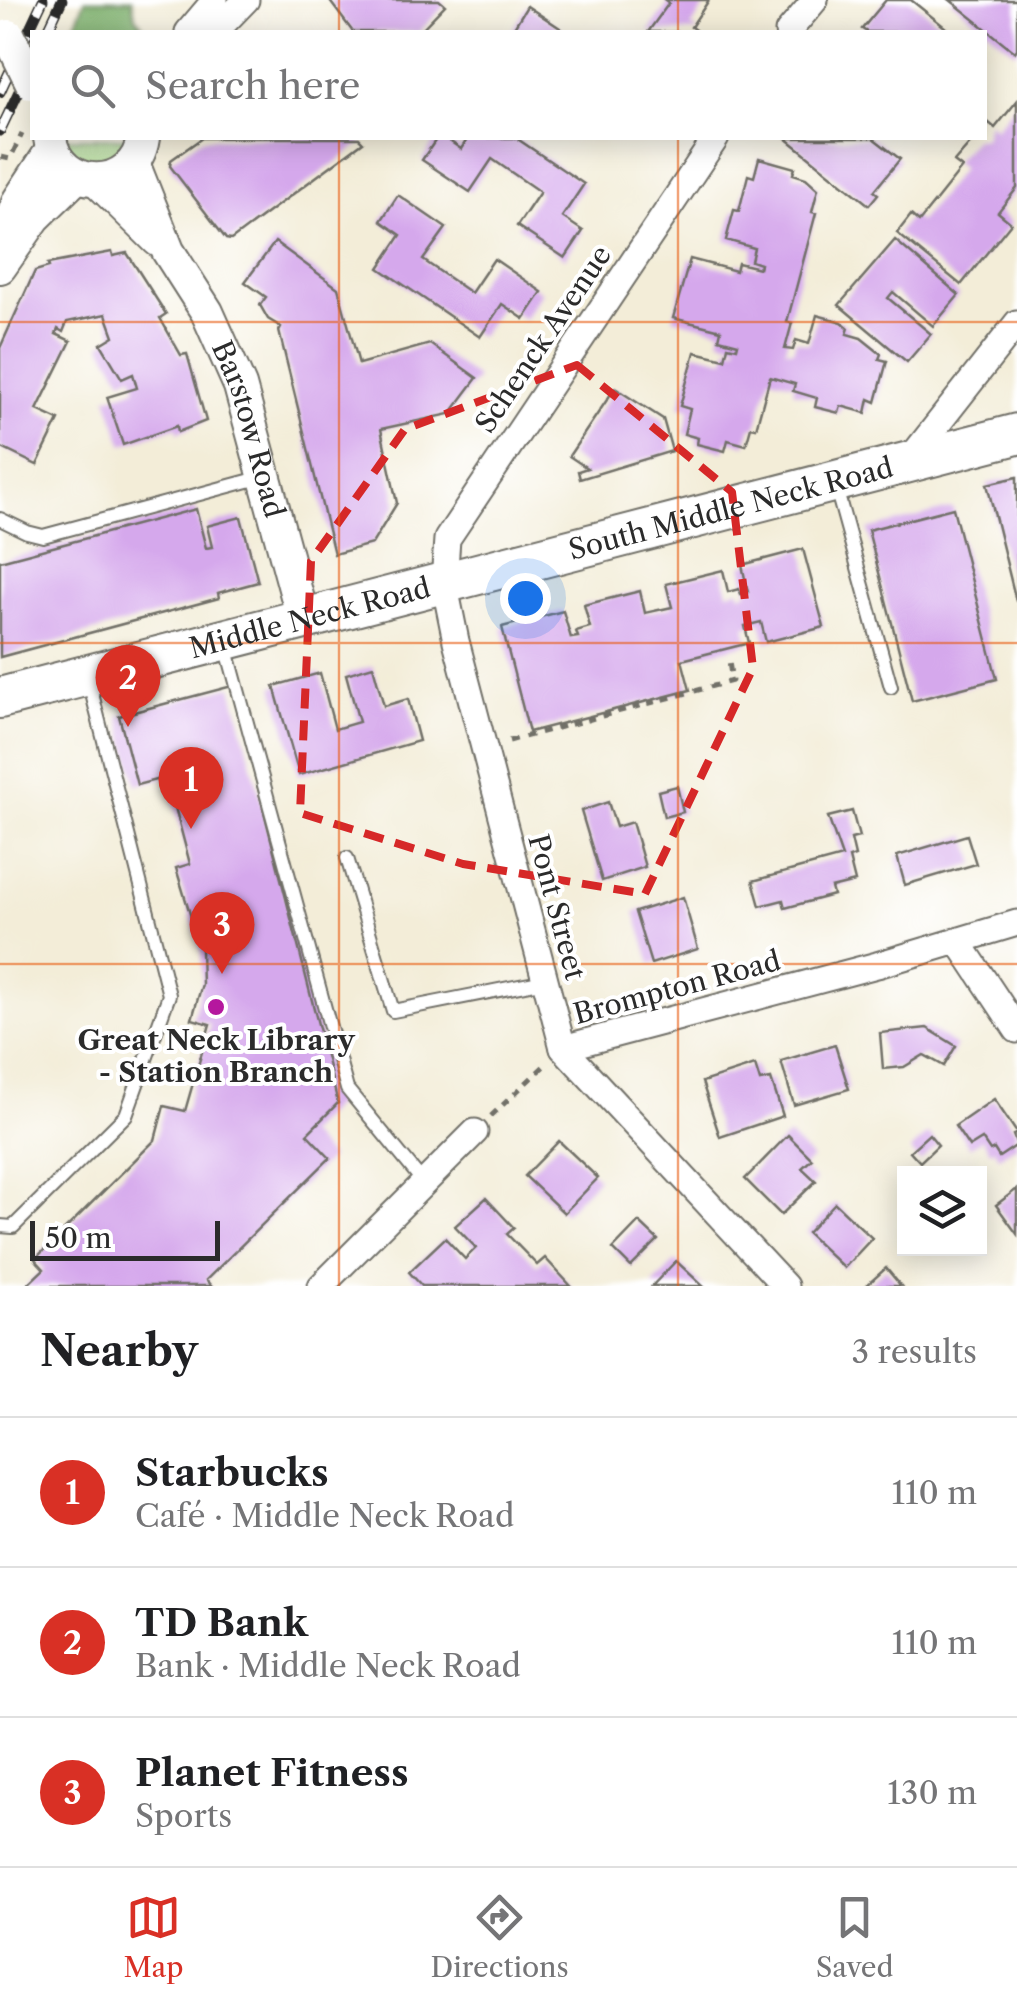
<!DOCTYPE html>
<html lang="en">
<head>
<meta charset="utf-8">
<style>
	body { margin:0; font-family:"Libre Caslon Text",serif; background:#f2f2f2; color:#202124 }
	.controls { position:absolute; right:30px; bottom:30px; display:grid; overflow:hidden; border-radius:0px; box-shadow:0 5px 25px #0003 }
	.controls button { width:90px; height:90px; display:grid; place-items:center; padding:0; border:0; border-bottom:2px solid #e0e0e0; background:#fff; color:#202124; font:50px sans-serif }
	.scale { position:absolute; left:30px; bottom:25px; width:190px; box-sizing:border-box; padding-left:10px; border:5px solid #2b2b2b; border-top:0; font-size:28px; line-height:35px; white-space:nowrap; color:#2b2b2b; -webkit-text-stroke:8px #fff; paint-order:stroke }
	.you { position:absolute; left:525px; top:598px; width:35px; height:35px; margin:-25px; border:8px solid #fff; border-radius:50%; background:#1a73e8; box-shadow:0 0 0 15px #1a73e833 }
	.badge { display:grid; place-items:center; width:65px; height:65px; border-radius:50%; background:#d93025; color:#fff; font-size:32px; font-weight:700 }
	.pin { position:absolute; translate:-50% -82px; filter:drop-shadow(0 2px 5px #0008) }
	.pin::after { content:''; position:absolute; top:52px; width:35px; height:30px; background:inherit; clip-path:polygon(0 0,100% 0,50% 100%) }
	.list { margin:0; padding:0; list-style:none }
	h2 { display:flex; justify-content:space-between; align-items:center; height:130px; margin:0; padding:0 40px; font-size:42px }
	h2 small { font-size:32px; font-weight:400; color:#757577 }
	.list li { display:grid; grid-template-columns:65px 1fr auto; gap:30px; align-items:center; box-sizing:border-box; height:150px; padding:0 40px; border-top:2px solid #e0e0e0 }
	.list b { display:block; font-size:38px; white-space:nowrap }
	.list p { margin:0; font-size:32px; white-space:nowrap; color:#757577 }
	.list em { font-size:32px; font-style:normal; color:#757577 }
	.icon { flex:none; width:55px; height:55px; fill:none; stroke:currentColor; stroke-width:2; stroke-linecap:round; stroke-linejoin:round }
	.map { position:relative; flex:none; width:1017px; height:1286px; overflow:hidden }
	.search { position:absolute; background:#fff; box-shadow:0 5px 25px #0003; left:30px; right:30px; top:30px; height:110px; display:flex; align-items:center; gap:25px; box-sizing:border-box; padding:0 35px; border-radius:0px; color:#757577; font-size:38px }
	.sheet { height:580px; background:#fff }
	nav { display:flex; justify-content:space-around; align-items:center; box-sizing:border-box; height:140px; border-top:2px solid #e0e0e0; background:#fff; font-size:28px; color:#757577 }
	nav a { display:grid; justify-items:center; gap:5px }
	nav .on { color:#d93025 }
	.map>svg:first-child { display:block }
	.green { fill:#9bcb7a; stroke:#637b52; stroke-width:2.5 }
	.forest { fill:#7caf6a; stroke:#546d4a; stroke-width:2.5 }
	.building { fill:#d5a8ec }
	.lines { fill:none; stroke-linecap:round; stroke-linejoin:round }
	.service-casing { stroke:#716f68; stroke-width:16 }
	.minor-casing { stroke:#716f68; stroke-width:29 }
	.tertiary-casing { stroke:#716f68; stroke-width:36 }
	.primary-casing { stroke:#716f68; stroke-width:44 }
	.path { stroke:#716f68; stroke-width:5; stroke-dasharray:8 8; stroke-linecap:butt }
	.service { stroke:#fff; stroke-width:12 }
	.minor { stroke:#fff; stroke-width:25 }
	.tertiary { stroke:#fff; stroke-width:32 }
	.primary { stroke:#fff; stroke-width:40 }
	.rail-casing { stroke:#2b2b2b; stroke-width:11 }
	.rail { stroke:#fff; stroke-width:8; stroke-dasharray:22; stroke-linecap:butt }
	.tertiary-bridge-casing { stroke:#716f68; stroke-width:36; stroke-linecap:butt }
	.tertiary-bridge { stroke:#fff; stroke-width:32 }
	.marked { fill:none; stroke:#d62828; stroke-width:8; stroke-dasharray:20 12; stroke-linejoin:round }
	.grid { fill:none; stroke:#e8590c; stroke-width:2.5; stroke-opacity:0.55 }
	.poi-dot { fill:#b5179e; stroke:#fff; stroke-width:4 }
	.labels { text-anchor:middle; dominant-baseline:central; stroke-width:8; stroke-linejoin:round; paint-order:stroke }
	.street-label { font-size:28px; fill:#2b2b2b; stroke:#fff }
	.poi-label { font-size:28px; font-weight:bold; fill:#2b2b2b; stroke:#fff }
</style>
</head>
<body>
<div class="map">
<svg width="1017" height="1286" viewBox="0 0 1017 1286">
	<rect width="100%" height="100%" fill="#fff"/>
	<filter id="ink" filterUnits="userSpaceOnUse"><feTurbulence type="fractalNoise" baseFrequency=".01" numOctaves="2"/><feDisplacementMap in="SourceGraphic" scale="20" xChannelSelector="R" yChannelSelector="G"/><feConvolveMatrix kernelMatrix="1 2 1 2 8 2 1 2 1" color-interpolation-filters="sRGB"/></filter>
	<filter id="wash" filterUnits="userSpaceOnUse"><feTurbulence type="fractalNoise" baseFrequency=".0048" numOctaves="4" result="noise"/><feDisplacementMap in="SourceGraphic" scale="40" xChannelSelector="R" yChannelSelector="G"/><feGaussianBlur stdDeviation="2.25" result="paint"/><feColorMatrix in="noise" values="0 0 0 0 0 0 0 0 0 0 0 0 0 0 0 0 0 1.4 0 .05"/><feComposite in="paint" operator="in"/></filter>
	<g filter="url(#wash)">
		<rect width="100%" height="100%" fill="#f3edd8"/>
		<!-- green -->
		<polygon class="green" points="50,138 143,138 98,181"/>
		<!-- forest -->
		<polygon class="forest" points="85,0 132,0 135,16 147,32 72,32"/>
		<g id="blocks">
			<!-- building -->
			<g class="building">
				<polygon points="329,0 439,0 445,5 419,32 353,32"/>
				<polygon points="665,0 709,0 691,27 698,32 648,32 669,3"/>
				<polygon points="886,0 911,0 951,32 867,32 862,29"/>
				<polygon points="950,0 1017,0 1017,49 1015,52"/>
				<polygon points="527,6 566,32 511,32"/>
				<polygon points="1017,101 1017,188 998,212 1011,223 961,285 897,233 911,215 919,222 962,168 954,162 975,138 984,138 988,122 995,128"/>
				<polygon points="202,138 359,138 363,142 231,240 226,239 170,166 171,160"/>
				<polygon points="437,138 445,138 461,149 468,138 516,138 584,184 562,217 583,231 565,258 517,226 540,192 492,159 470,192 422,160"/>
				<polygon points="786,138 873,138 900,159 874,191 878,194 869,205"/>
				<polygon points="759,158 795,168 793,174 806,178 818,189 812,212 816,213 787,322 792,323 785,349 793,350 796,340 809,344 817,315 842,322 849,328 847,334 861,338 881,354 879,359 887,361 876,402 869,399 866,413 841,406 839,413 815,407 817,398 793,391 795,384 770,377 756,428 751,427 746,445 728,440 725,451 697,444 698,438 684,434 690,409 680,406 695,352 725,359 728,346 737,348 738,344 719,339 721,330 673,318 690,259 736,271 738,263 759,268 760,264 751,261 754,248 726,240 734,210 739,211 748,175 754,177"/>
				<polygon points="398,195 446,228 423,260 471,293 494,259 542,292 524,319 502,304 480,337 379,268 401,235 381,221"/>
				<polygon points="895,240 959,295 933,326 893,292 888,298 931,334 907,362 839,305"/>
				<polygon points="275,242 338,288 359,364 430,344 477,378 450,414 381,429 397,503 372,544 334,554 279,331 281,327 268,319 260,305 266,297 245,282"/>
				<polygon points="112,252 113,256 127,253 166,314 160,318 181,355 187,354 206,421 178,432 177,426 123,445 107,397 137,388 133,374 122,379 101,344 114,336 106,314 67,322 63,332 58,329 56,334 71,341 37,410 59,420 37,465 0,447 0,348 35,271 49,267 48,264"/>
				<polygon points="615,388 663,419 672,451 580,479 578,471 587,468 569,456"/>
				<polygon points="1017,477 1017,601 1016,601 987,484"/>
				<polygon points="953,508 997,679 912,701 868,530"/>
				<polygon points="196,509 206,548 212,547 207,526 241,517 258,582 218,593 219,598 0,657 0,561"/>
				<polygon points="803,549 824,627 766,642 761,622 745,626 749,643 682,660 690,690 529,732 502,627 563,611 571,638 578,637 576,631 590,627 584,605 640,591 645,613 672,607 666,584 723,570 728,592 739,589 741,594 748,592 742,565"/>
				<polygon points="373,666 384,706 408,699 419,741 299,775 274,686 320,673 335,729 359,722 346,674"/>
				<polygon points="232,686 338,1103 307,1134 330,1158 206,1280 211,1286 26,1286 44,1269 35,1259 155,1140 164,1106 185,1111 210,1024 192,1019 202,984 201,950 176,868 190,864 167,777 137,785 119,716"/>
				<polygon points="677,786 683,812 664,817 658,791"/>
				<polygon points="608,802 616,827 632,822 645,867 602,881 581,811"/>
				<polygon points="852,811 859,837 851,839 855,856 849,858 855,882 831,888 833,895 785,908 783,900 760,906 753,881 842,857 828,817"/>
				<polygon points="967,835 976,864 905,885 897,856"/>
				<polygon points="683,897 698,949 651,964 635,912"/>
				<polygon points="927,1028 956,1046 944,1066 924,1055 904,1067 883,1069 880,1033"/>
				<polygon points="835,1045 849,1089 794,1105 781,1061"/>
				<polygon points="755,1065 760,1081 771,1079 783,1116 720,1137 702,1082"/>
				<polygon points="994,1099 1017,1133 1013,1135 1017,1145 999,1157 994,1149 990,1151 982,1139 969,1147 955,1126"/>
				<polygon points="929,1134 938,1145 920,1162 910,1151"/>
				<polygon points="788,1135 812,1159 802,1168 816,1181 781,1215 745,1179"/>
				<polygon points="559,1141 598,1178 564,1213 525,1176"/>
				<polygon points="1017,1189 1017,1234 996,1205"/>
				<polygon points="486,1198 514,1228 507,1234 537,1265 545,1258 571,1286 422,1286 409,1272 445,1238 465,1259 476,1248 455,1226"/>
				<polygon points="835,1203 872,1238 844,1268 807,1233"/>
				<polygon points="639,1222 658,1240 631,1267 613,1249"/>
				<polygon points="676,1261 703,1286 652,1286"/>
				<polygon points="886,1268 901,1286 866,1286"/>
			</g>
		</g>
	</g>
	<g filter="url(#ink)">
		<use href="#blocks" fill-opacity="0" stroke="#716f68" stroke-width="2.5"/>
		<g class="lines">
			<defs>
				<g id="service">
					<polyline points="836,488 891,687"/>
					<polyline points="0,519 27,532 43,536 263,477"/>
					<polyline points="226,646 347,1089 424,1183"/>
					<polyline points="347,858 393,1011 545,981"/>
					<polyline points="0,1226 13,1227 126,1115 169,995 89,682"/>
				</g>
				<g id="minor">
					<polyline points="188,32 215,0"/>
					<polyline points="215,32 246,0"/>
					<polyline points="788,32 815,0"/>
					<polyline points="716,138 447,539 444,582 456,641 563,1048 785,1286"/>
					<polyline points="907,463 1017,323"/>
					<polyline points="958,941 1017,1030"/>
					<polyline points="563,1048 877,965 1017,923"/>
					<polyline points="321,1286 475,1132"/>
				</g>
				<g id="tertiary">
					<path d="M50 138C58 193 135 193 143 138"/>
					<path id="s1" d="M133 163 168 251 207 312 240 386 303 618"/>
					<polyline points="98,181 158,240"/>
					<polyline points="3,242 19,200 52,150"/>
					<polyline points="0,267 35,217 77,176"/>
				</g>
				<g id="primary">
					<path id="s2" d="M0 698 1017 434"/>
				</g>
			</defs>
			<!-- service casing -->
			<use href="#service" class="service-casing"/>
			<!-- minor casing -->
			<use href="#minor" class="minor-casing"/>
			<!-- tertiary casing -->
			<use href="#tertiary" class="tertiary-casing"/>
			<!-- primary casing -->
			<use href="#primary" class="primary-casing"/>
			<!-- path -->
			<g class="path">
				<polyline points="1,157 10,159 22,134"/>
				<polyline points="509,741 732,681 729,662"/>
				<polyline points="491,1116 545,1065"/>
			</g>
			<!-- service -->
			<use href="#service" class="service"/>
			<!-- minor -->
			<use href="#minor" class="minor"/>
			<!-- tertiary -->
			<use href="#tertiary" class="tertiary"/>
			<!-- primary -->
			<use href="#primary" class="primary"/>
			<defs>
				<g id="rail">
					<polyline points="47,32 62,0"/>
					<polyline points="0,92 43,0"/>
					<polyline points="0,131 32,64"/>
				</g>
			</defs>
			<!-- rail casing -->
			<use href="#rail" class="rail-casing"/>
			<!-- rail -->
			<use href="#rail" class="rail"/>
			<defs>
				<polyline id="tertiary-bridge" points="9,36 32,83"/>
			</defs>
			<!-- tertiary-bridge casing -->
			<use href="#tertiary-bridge" class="tertiary-bridge-casing"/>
			<!-- tertiary-bridge -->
			<use href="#tertiary-bridge" class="tertiary-bridge"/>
		</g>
	</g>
	<!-- marked area -->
	<path class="marked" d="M577 365 732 492 753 668 645 894 463 864 300 813 311 561 405 429Z"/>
	<!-- grid -->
	<path class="grid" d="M339 0V32M678 0V32M339 138V1286M678 138V1286M0 322H1017M0 643H1017M0 964H1017"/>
	<!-- markers -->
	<circle class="poi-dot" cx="216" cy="1007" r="10"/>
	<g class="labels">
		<!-- street labels -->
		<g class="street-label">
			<text transform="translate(543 339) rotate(-56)">Schenck Avenue</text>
			<text stroke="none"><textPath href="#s1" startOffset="292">Barstow Road</textPath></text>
			<text stroke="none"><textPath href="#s2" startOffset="755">South Middle Neck Road</textPath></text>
			<text stroke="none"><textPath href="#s2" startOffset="320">Middle Neck Road</textPath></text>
			<text transform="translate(557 907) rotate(75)">Pont Street</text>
			<text transform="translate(677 987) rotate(-15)">Brompton Road</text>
		</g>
		<!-- poi labels -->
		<g class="poi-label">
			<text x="216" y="1040">Great Neck Library<tspan x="216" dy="32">- Station Branch</tspan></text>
		</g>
	</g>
</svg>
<div class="controls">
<button><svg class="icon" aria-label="layers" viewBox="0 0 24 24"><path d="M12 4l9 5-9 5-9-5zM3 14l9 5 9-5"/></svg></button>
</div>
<div class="scale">50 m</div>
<div class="you"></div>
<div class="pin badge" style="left:191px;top:829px">1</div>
<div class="pin badge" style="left:128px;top:727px">2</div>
<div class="pin badge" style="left:222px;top:974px">3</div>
<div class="search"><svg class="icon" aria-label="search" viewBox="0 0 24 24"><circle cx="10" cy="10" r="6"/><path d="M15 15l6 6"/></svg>Search here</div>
</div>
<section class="sheet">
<h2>Nearby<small>3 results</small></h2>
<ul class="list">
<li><span class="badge">1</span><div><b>Starbucks</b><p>Café · Middle Neck Road</p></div><em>110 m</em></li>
<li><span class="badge">2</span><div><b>TD Bank</b><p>Bank · Middle Neck Road</p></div><em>110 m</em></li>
<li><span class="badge">3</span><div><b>Planet Fitness</b><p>Sports</p></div><em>130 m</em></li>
</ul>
</section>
<nav>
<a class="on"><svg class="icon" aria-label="map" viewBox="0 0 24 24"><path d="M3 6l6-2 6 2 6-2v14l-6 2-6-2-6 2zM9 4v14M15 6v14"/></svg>Map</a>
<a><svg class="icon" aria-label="directions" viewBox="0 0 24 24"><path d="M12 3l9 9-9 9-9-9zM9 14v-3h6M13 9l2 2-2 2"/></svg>Directions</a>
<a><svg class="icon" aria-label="saved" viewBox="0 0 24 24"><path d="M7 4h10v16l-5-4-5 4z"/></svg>Saved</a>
</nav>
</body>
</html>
